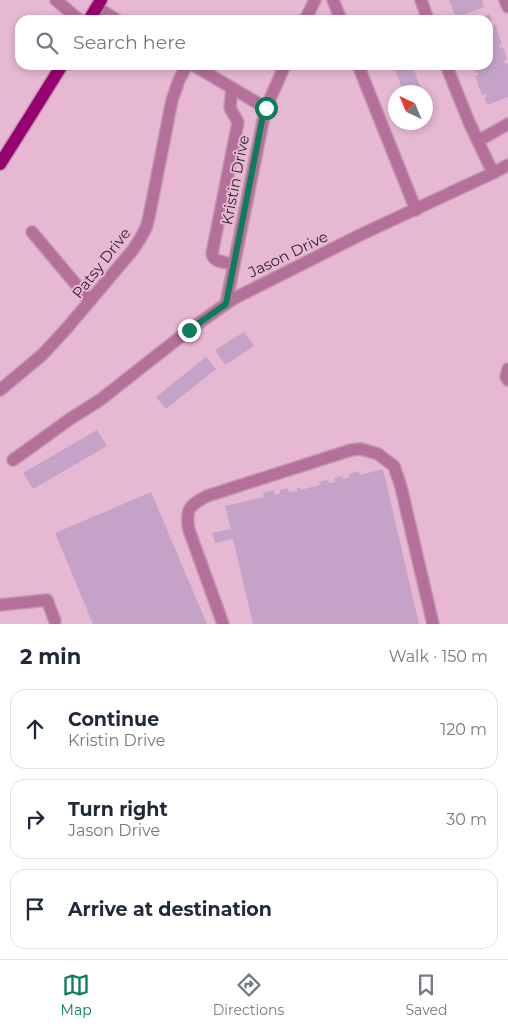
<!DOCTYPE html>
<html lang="en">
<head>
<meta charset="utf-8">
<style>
	body { margin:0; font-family:Montserrat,sans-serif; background:#f6f6f7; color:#1f2937 }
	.compass { position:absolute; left:388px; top:85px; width:45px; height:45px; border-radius:50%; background:#fff; box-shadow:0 2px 8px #0003; rotate:316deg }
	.stop { position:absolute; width:15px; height:15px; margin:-11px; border:4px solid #0c7c59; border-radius:50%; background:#fff }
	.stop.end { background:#0c7c59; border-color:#fff; box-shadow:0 1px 5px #0008 }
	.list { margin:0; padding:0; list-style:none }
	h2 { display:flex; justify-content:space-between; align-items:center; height:65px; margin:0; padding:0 20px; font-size:21px }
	h2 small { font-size:16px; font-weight:400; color:#747a83 }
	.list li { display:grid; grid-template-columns:32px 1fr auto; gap:15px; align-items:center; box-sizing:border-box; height:80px; margin:0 10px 10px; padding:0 10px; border:1px solid #e0e1e3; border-radius:15px }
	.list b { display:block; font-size:19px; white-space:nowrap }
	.list p { margin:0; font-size:16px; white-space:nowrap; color:#747a83 }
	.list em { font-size:16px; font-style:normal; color:#747a83 }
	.icon { flex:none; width:28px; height:28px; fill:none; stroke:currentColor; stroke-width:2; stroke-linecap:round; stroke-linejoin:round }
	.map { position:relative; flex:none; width:508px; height:624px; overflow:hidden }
	.search { position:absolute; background:#fff; box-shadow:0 2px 8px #0003; left:15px; right:15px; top:15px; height:55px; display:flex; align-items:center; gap:12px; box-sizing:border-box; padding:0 18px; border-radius:15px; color:#747a83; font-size:19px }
	.sheet { height:335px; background:#fff }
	nav { display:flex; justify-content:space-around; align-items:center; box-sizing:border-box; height:70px; border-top:1px solid #e0e1e3; background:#fff; font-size:14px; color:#747a83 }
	nav a { display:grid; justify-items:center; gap:2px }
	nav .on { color:#0c7c59 }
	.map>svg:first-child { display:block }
	.building { fill:#c5a3c8 }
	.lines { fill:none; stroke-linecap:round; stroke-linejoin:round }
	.minor-casing { stroke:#c299b0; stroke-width:14 }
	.major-casing { stroke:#c299b0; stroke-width:15 }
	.minor { stroke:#b57099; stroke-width:11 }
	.major { stroke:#980270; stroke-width:12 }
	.route { stroke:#0c7c59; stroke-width:6 }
	.labels { text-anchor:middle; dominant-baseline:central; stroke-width:4; stroke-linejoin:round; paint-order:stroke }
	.street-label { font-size:15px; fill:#301f29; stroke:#e7b8d2 }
</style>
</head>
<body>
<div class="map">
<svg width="508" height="624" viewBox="0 0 508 624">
	<rect width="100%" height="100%" fill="#e7b8d2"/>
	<!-- building -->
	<g class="building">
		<polygon points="449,0 482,0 484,7 456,18"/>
		<polygon points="490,14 492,21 490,23 492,26 495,24 502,44 499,45 500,48 503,47 507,59 504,61 506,64 508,63 508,97 488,105 484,98 487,97 486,94 482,95 475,76 479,75 477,72 475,73 472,65 488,65 488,20 475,20"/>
		<polygon points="396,65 412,65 421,88 410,92 404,92 393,66"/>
		<polygon points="244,332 254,346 225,365 215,350"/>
		<polygon points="206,357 216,369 166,409 156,397"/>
		<polygon points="97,430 107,446 33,489 23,473"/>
		<polygon points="383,469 419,624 253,624 233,539 215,543 212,533 231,529 225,506 264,497 263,493 274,490 275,495 280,493 280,490 288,488 289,492 297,491 297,488 300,487 300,490 320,485 319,482 327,480 328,483 335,482 334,478 342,476 343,479 350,477 349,474 359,471 360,475"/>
		<polygon points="151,492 207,624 93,624 55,533"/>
	</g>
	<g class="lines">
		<defs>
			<g id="minor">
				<polyline points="56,0 79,20"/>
				<polyline points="333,0 341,20"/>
				<polyline points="421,0 428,20"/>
				<polyline points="505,0 508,7"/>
				<polyline points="96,7 117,20"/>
				<polyline points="305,20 315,0"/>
				<polyline points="193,65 266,108"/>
				<polyline points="358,65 416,210"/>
				<polyline points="446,65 469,122 493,173"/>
				<path d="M232 89 230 107 231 110 238 122 212 254C214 263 226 262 234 264"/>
				<polyline points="478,141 508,124"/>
				<polyline points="32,232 90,301"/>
				<polyline points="226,304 263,121 266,108 285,65"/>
				<polyline points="508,369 506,377 508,380"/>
				<polyline points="0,390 42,355 67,328 132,251 140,239 146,228 149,217 172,100 179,80 187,65"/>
				<polyline points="13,460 70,419 100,400 189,330 233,299 360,235 493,173 508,165"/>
				<polyline points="0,605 47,600 55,621"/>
				<path d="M223 624 189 530C185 510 189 505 207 496L351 450 361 449 378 454 394 466 401 487 433 624"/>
			</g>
			<g id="major">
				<polyline points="89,20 101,0"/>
				<polyline points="0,164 29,118 62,65"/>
			</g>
		</defs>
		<!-- minor casing -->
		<use href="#minor" class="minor-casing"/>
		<!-- major casing -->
		<use href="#major" class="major-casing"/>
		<!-- minor -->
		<use href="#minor" class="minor"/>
		<!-- major -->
		<use href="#major" class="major"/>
	</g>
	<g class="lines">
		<!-- route -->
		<polyline class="route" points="189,330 226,304 262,121 266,108"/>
	</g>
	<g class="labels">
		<!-- street labels -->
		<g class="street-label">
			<text transform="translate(235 180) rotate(-79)">Kristin Drive</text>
			<text transform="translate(288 254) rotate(-26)">Jason Drive</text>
			<text transform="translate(101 263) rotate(-52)">Patsy Drive</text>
		</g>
	</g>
</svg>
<svg class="compass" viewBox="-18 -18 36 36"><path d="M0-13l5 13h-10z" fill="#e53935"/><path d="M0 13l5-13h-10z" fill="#747a83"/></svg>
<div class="stop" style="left:266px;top:108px"></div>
<div class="stop end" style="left:189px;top:330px"></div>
<div class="search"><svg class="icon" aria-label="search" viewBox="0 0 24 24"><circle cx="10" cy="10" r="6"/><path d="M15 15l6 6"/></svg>Search here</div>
</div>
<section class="sheet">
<h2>2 min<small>Walk · 150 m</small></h2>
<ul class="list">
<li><svg class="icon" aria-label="ahead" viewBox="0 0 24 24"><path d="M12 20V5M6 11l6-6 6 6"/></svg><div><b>Continue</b><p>Kristin Drive</p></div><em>120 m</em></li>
<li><svg class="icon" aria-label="right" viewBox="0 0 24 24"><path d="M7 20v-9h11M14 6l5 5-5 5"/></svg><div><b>Turn right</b><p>Jason Drive</p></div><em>30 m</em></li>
<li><svg class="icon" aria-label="arrive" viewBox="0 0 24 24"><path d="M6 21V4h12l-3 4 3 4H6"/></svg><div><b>Arrive at destination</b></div></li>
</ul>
</section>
<nav>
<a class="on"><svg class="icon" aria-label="map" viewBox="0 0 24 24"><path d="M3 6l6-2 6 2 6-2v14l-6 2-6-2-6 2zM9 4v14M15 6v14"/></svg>Map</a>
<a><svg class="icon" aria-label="directions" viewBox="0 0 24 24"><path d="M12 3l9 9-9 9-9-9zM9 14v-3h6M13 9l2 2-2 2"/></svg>Directions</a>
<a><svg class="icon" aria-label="saved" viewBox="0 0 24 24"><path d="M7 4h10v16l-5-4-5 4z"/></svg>Saved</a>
</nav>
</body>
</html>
